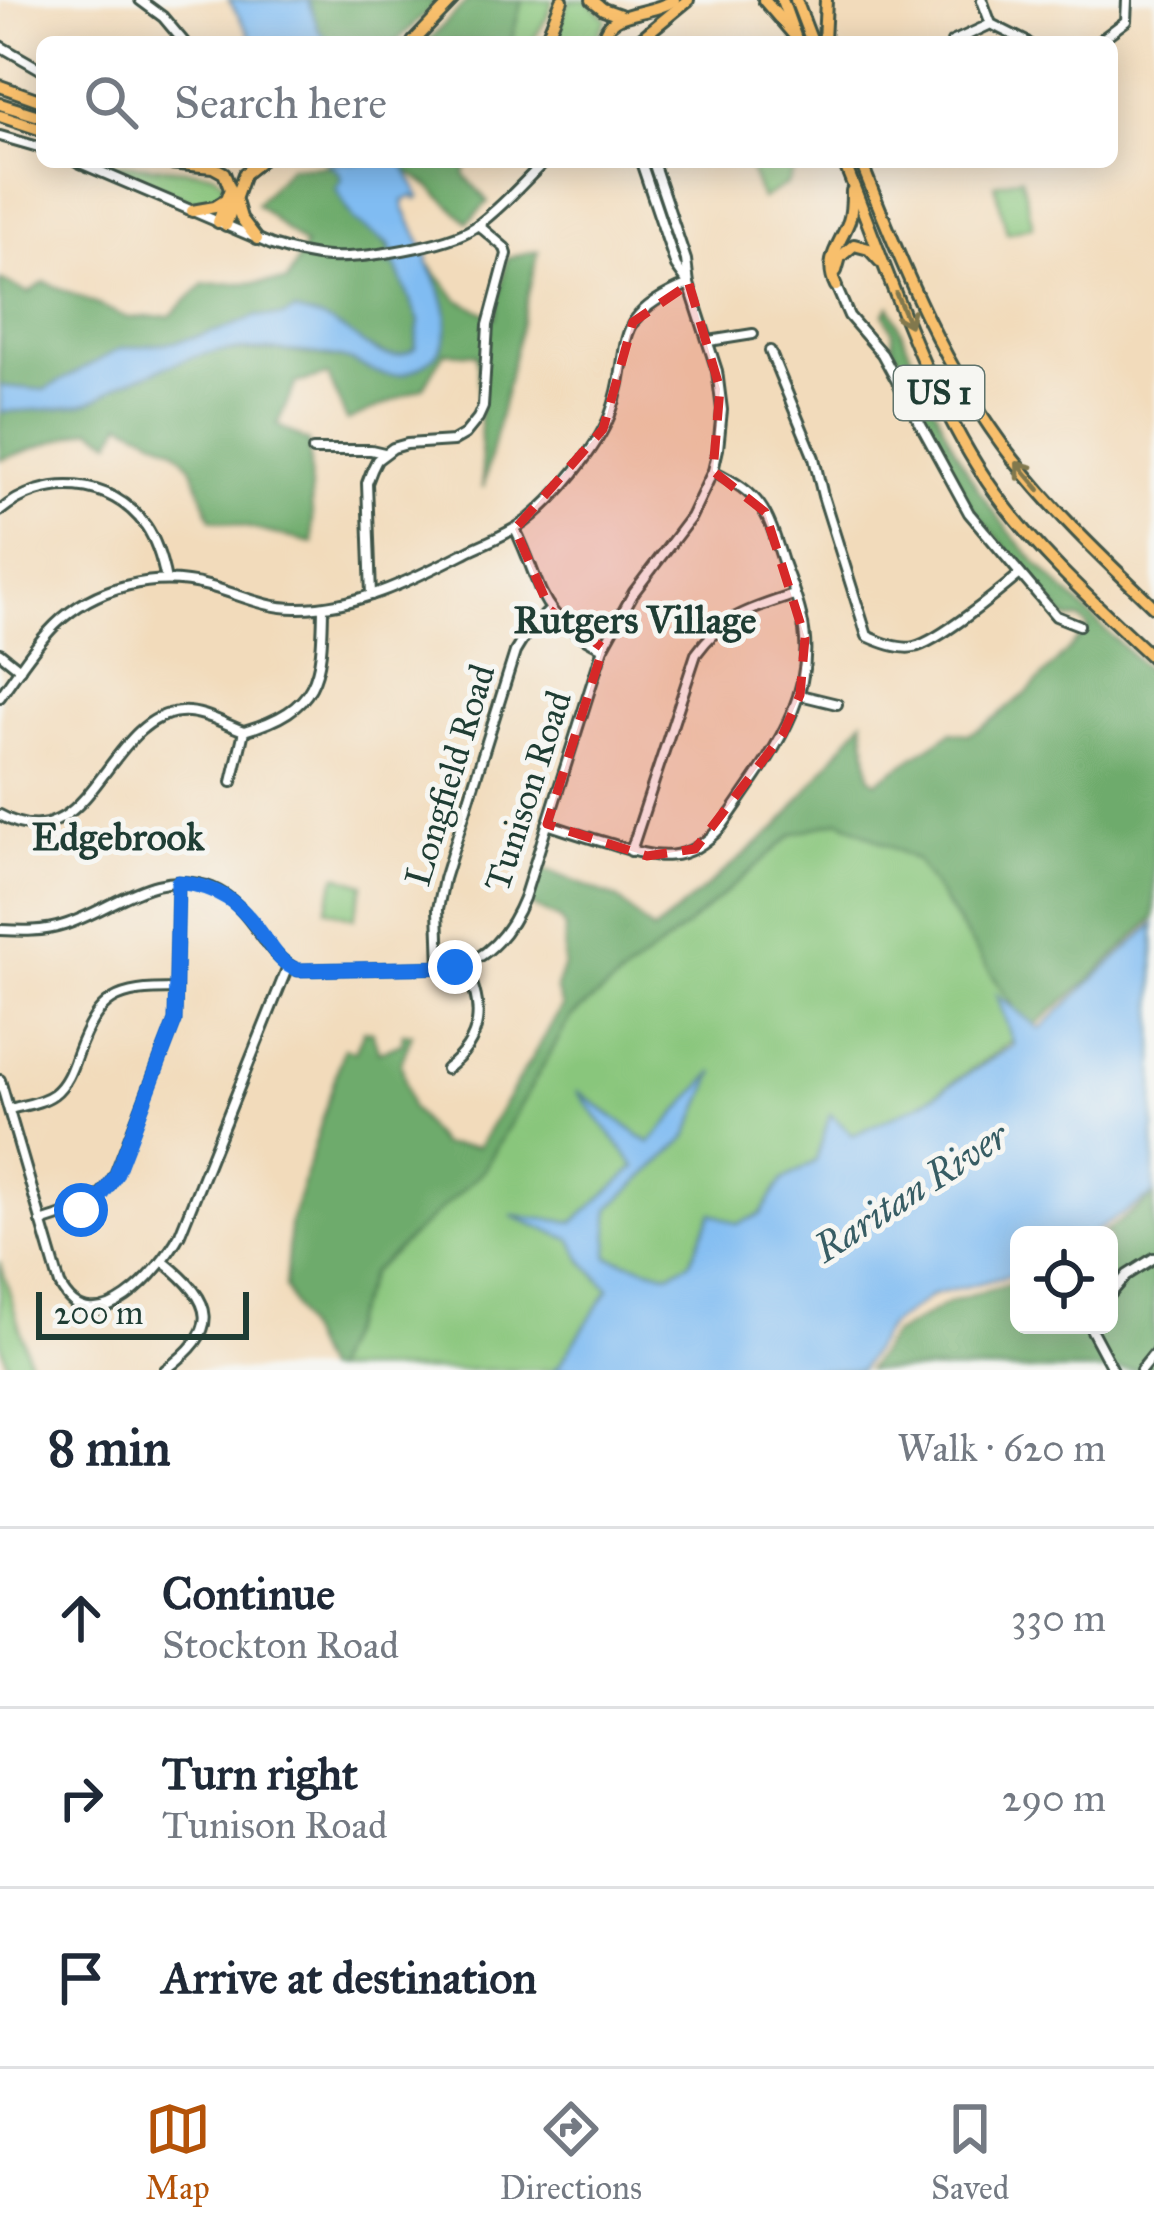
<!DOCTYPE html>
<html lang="en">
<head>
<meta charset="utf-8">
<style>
	body { margin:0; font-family:"IM FELL Great Primer",serif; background:#f2f2f3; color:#1f2937 }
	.controls { position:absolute; right:36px; bottom:36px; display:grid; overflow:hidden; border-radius:18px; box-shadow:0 6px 30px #0003 }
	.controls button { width:108px; height:108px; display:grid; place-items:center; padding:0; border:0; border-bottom:3px solid #e0e1e3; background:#fff; color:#1f2937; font:60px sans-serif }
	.scale { position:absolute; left:36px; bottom:30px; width:213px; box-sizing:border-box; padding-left:12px; border:6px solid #1f3d34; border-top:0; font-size:33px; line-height:42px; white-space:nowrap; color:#1f3d34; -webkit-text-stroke:9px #f6f6f2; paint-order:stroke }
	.stop { position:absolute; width:36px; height:36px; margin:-27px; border:9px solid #1a73e8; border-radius:50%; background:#fff }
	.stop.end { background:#1a73e8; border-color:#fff; box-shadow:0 3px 12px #0008 }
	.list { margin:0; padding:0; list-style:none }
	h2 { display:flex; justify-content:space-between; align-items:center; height:156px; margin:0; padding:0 48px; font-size:51px }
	h2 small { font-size:39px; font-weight:400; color:#747a83 }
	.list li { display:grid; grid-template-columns:78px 1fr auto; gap:36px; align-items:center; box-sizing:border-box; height:180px; padding:0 48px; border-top:3px solid #e0e1e3 }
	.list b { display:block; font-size:45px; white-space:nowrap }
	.list p { margin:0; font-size:39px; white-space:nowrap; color:#747a83 }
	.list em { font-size:39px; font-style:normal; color:#747a83 }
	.icon { flex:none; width:66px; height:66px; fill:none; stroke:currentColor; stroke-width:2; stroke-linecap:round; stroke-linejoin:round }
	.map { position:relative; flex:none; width:1154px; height:1370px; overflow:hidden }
	.search { position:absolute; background:#fff; box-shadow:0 6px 30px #0003; left:36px; right:36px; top:36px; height:132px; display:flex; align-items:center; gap:30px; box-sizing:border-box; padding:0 42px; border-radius:18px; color:#747a83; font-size:45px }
	.sheet { height:696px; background:#fff }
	nav { display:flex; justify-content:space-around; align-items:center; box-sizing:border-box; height:168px; border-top:3px solid #e0e1e3; background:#fff; font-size:33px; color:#747a83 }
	nav a { display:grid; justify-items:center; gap:6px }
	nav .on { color:#b45309 }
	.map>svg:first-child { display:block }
	.green { fill:#89c67c; stroke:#548258; stroke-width:3 }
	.forest { fill:#6eab6c; stroke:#467450; stroke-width:3 }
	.water { fill:#80bcf2; stroke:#507c93; stroke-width:3 }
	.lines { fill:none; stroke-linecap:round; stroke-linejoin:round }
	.minor-casing { stroke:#3f5548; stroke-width:14 }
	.highway-casing { stroke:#3f5548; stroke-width:16 }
	.minor { stroke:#fff; stroke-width:8 }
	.highway { stroke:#f8bf6c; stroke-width:10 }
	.oneway { stroke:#81784d }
	.route { stroke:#1a73e8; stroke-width:15 }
	.marked { fill:#d62828; fill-opacity:0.2; stroke:#d62828; stroke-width:9; stroke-dasharray:24 15; stroke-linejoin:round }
	.labels { text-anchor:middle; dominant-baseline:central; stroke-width:10; stroke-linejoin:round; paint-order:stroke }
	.shield { fill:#f6f6f2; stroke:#60746d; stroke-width:3 }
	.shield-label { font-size:33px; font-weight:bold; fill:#1f3d34 }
	.street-label { font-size:36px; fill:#1f3d34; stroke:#f6f6f2 }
	.neighbourhood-label { font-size:39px; font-weight:bold; fill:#1f3d34; stroke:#f6f6f2 }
	.water-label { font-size:39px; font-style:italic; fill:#375d64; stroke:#f6f6f2 }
</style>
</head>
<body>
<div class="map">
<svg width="1154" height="1370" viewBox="0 0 1154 1370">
	<rect width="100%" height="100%" fill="#f6f6f2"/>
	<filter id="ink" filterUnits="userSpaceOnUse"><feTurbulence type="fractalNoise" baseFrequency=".00833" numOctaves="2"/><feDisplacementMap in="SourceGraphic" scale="24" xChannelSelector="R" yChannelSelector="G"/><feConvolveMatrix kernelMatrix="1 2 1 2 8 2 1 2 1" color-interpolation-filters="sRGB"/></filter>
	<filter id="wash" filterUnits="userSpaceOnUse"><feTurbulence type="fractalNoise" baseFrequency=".004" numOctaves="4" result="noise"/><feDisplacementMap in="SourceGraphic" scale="48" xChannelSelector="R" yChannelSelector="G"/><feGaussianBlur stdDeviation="2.7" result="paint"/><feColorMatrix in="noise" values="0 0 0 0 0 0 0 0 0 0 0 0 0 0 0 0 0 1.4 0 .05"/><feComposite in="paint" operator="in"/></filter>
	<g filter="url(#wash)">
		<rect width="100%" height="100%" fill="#f2dbbb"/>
		<!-- green -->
		<g class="green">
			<polygon points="522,0 553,0 547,17 532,42 511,42"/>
			<polygon points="569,0 587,0 607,19 597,36 598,42 553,42"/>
			<polygon points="102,162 213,173 224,182 222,195 211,201 195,203"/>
			<polygon points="747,162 788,162 793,171 787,184 762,199"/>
			<polygon points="1021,177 1033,226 1007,233 995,184"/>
			<polygon points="839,820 916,860 1029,1030 922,1103 853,1135 830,1115 816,1161 783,1180 760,1215 737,1224 712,1213 690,1262 668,1274 607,1257 609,1209 687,1137 711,1075 650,1143 582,1094 636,1167 574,1222 517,1217 573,1240 582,1261 609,1289 560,1364 553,1370 331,1370 371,1273 483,1171 571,1017 688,925 793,834"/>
			<polygon points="337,875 364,884 354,918 326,909"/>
			<polygon points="0,1261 32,1370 9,1370 0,1341"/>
		</g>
		<!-- forest -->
		<g class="forest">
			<polygon points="308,0 439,0 396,42 329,42 319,31"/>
			<polygon points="468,0 522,0 511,42 427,42"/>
			<polygon points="402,162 467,162 464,174 488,202 468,222 429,186 405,169"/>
			<path d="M331 166 340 173C343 185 341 202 349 213 365 231 396 236 390 265L395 264 419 321 415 348C402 357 397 359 382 353L295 311 283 317 256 316 225 329 176 342 120 349 44 390 0 386V280L29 293 45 282 128 318 170 316 204 284 287 282 305 246 256 204 290 167Z"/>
			<path d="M538 251 483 488 477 354 444 352 424 387 347 421 328 375 296 383 277 425 309 442 313 543 211 519 191 466 174 448 122 422 112 441 91 429 0 460V412C29 409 63 411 90 402 104 397 112 388 125 382L188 358 221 351H281L346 359 392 375 419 368 441 348 442 293 427 262 457 299 495 318 507 258Z"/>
			<path d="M890 306C920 372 946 444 988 504 1034 568 1098 621 1154 677V918L1087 982 1029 1030 916 860 840 820 793 834 688 925 571 1017 483 1171 371 1273 331 1370H323L285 1287 290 1225 344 1048 355 1052 364 1030 372 1032 379 1052 402 1043 403 1033 412 1034 401 1063 411 1107 441 1145 478 1147 562 1007 556 988 564 965 565 928 561 920 528 904 539 867 618 899 653 932 779 826 863 720 870 777 876 782 952 732 968 734 981 728 1026 694 1089 628 1080 619H1069L1062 615 969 505 908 383 893 346V332L884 314Z"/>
			<polygon points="1154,1197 1154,1370 867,1370 891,1336 950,1302 1019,1281 1019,1325 1109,1325 1109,1235 1101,1235"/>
		</g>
		<!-- water -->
		<g class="water">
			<polygon points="229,0 308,0 319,31 329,42 254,42"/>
			<path d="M326 162H402L420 197 416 199 414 196 403 201 404 208 428 258 427 262C442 292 460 328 434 356 423 367 408 375 393 375 378 376 363 365 349 360 317 351 255 347 221 351 188 355 156 372 125 382 112 388 104 397 90 402 63 411 29 409 0 412V386L44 390 120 349 176 342 225 329 257 316 283 317 295 311C308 315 323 318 334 324 361 338 384 371 415 348L419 321 395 264 389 265 393 257 389 244 354 221 336 189 342 180 340 173Z"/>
			<polygon points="1154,924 1154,1194 1089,1235 1019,1235 1019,1273 933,1295 888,1326 860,1370 553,1370 560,1364 609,1289 582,1260 572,1240 512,1216 574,1222 636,1167 577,1091 650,1143 715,1071 687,1137 609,1209 608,1257 669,1274 690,1262 712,1213 737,1224 760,1215 783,1180 816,1161 830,1114 853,1135 922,1103 1014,1045 997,995 1040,1029"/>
		</g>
	</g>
	<g filter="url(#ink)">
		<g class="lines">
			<defs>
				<g id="minor">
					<polyline points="140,0 163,17 184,42"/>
					<polyline points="982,0 991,24 1027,42"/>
					<polyline points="952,42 991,24"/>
					<polyline points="1098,42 1126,21 1127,0"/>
					<polyline points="0,46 42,70"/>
					<polyline points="0,136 42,148"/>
					<path d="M78 162 272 245C290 251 308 256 328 257 362 259 447 246 475 227 500 209 522 184 544 162"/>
					<polyline points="641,162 676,266 688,283"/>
					<polyline points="836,286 849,316 882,354 969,513 1056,616 1079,625"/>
					<polyline points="709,341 753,334"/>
					<path d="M770 351 814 458 823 496 867 636C880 642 900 650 914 647 938 642 1000 591 1020 574"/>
					<polyline points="313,450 371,450 384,453"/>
					<path d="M0 511C44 474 111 477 146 526 157 542 162 560 166 580"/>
					<path d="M515 529C545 590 534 614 603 648"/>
					<polyline points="371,595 367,483 372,470 377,460 393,448 407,444 453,441 465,434 478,418 483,407 488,325 507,254 505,248 478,225"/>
					<polyline points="0,653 20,669"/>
					<polyline points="800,695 837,704"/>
					<path d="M0 697C17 673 34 646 55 625 95 586 155 572 208 586 239 594 264 608 296 608 357 609 415 578 468 551 487 542 508 534 525 522 555 499 596 450 610 415 636 347 603 319 689 284"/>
					<polyline points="232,782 244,731"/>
					<path d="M0 815C90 866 106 717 180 712 202 710 224 724 244 731 319 709 322 678 323 608"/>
					<path d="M547 824C568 831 589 838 611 844 657 859 686 866 722 826 765 762 822 697 801 615 797 597 789 579 783 562 767 511 763 495 713 471"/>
					<path d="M631 851 696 654C723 616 751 609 794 595"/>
					<path d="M0 930C22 931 43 932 64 925 114 909 156 866 212 888 253 905 263 956 298 970L455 967C489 959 511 930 524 898L603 648 634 592 691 517 713 471 718 449 722 410 717 371 689 284 686 260 653 162"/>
					<polyline points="440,968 438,909 444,879 515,652 526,634 550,610"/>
					<path d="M446 1069C484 1040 485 1006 464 965"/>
					<path d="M0 1080 60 1285C94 1350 162 1268 180 1234L288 966"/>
					<path d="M10 1109C24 1105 42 1103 54 1094 67 1084 72 1068 77 1054 99 995 116 989 176 989"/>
					<path d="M41 1222C72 1212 99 1206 115 1175L175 1021 178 882"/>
					<path d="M164 1262C215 1303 221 1329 165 1370"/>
					<polyline points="1109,1296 1127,1275 1154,1258"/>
					<polyline points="1089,1325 1113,1370"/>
					<polyline points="1141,1370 1154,1354"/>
				</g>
				<g id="highway">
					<polyline points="592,0 603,9 620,15"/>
					<polyline points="764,0 794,35"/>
					<polyline points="782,0 797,42"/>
					<polyline points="796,0 812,42"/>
					<polyline points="413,42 453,0"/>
					<polyline points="545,42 562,0"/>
					<path d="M603 42C606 7 647 18 674 0"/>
					<polyline points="637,42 688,0"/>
					<polyline points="824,42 826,0"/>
					<polyline points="0,86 42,101"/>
					<polyline points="0,104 42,117"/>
					<polyline points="0,116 42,130"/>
					<polyline points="158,162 213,167 224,173 230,189 218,222"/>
					<path d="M844 162C887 268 929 402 996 494 1041 556 1099 607 1154 659"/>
					<path d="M861 162C902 266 944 370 1013 459 1055 513 1105 560 1154 607"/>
					<polyline points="236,201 241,218 257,239"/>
					<polyline points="192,211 215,207 226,200"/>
					<polyline points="226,225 244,174 259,162"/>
					<polyline points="836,271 840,257 854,245 869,249 880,261"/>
					<path d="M836 286C823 260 840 245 849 221 852 212 852 202 852 191"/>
				</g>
			</defs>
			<!-- minor casing -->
			<use href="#minor" class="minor-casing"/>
			<!-- highway casing -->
			<use href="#highway" class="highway-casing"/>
			<!-- minor -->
			<use href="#minor" class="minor"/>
			<!-- highway -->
			<use href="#highway" class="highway"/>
		</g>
		<!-- one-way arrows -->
		<defs><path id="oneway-shaft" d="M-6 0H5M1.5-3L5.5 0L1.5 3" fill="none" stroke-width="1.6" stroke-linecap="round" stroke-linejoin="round" transform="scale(3)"/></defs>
		<g class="oneway">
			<use href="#oneway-shaft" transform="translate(903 310) rotate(67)"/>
			<use href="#oneway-shaft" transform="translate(1028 476) rotate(-130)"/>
		</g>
	</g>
	<g class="lines" filter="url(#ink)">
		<!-- route -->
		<path class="route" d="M81 1210 102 1195 116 1175 175 1021 178 882C221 887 240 903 264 937 274 951 281 964 298 970L455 967"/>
	</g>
	<!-- marked area -->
	<path class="marked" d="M689 284 720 389 713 471 765 512 805 638 800 695 783 734 695 849 647 856 547 824 603 648 550 610 515 529 603 429 633 322Z"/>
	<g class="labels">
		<!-- shield labels -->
		<rect class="shield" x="894" y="366" width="90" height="54" rx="9"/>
		<g class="shield-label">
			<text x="939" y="393">US 1</text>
		</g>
		<!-- street labels -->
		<g class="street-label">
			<text transform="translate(450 775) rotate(-73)">Longfield Road</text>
			<text transform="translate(528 791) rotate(-72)">Tunison Road</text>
		</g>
		<!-- neighbourhood labels -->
		<g class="neighbourhood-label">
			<text x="635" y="620">Rutgers Village</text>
			<text x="118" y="837">Edgebrook</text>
		</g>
		<!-- water labels -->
		<g class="water-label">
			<text transform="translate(911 1192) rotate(-33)">Raritan River</text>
		</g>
	</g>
</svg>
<div class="controls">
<button><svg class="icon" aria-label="locate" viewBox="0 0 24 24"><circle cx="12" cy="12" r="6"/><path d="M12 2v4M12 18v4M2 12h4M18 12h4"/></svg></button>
</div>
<div class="scale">200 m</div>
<div class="stop" style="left:81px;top:1210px"></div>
<div class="stop end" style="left:455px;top:967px"></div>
<div class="search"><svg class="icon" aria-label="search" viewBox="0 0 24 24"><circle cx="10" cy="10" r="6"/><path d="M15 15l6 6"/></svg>Search here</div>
</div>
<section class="sheet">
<h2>8 min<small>Walk · 620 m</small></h2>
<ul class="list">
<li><svg class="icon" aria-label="ahead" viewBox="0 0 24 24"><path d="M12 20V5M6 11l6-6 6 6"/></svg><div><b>Continue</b><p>Stockton Road</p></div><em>330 m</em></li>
<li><svg class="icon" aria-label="right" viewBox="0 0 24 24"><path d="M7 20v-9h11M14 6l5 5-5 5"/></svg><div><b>Turn right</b><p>Tunison Road</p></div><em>290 m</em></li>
<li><svg class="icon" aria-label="arrive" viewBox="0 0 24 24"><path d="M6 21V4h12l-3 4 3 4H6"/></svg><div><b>Arrive at destination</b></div></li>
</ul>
</section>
<nav>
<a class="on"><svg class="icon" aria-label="map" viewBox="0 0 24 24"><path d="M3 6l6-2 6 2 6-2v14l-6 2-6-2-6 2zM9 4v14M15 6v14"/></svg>Map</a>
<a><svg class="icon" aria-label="directions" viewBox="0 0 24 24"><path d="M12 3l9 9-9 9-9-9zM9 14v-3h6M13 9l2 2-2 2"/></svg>Directions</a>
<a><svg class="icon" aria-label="saved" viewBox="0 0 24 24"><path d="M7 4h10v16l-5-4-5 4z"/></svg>Saved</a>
</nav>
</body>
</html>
